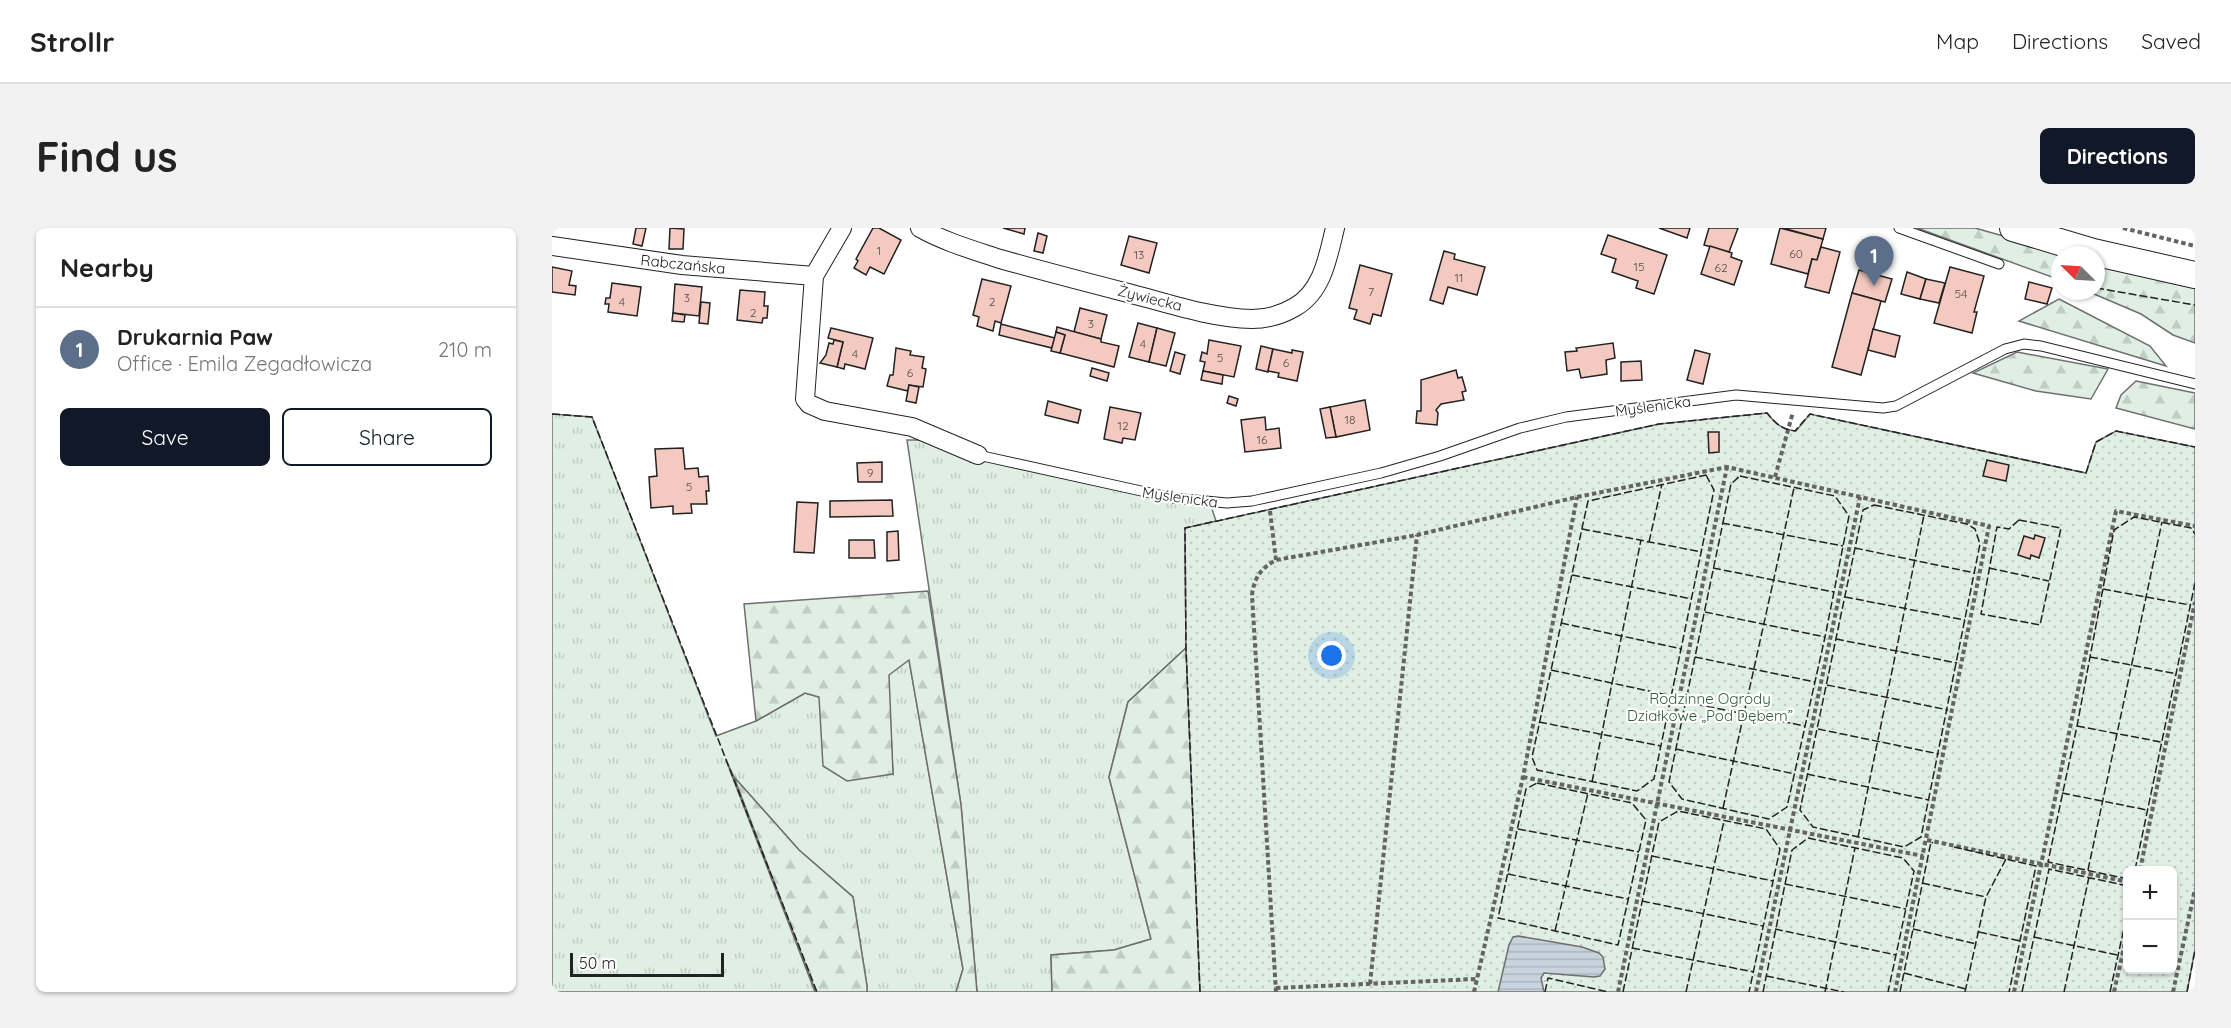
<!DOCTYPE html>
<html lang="en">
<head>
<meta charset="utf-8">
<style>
	body { margin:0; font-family:Quicksand,sans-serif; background:#f2f2f2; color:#222 }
	.controls { position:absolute; right:18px; bottom:18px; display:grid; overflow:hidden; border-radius:9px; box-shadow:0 2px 4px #0004 }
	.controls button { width:54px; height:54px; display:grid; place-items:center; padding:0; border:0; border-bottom:2px solid #e0e0e0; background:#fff; color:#222; font:30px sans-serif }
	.compass { position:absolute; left:1499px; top:18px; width:54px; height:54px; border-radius:50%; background:#fff; box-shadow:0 2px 4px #0004; rotate:294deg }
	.scale { position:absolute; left:18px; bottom:15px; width:154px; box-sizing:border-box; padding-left:6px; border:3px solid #222; border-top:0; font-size:16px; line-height:21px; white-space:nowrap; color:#222; -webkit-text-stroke:4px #fff; paint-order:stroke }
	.you { position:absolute; left:780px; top:428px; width:21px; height:21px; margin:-15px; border:4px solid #fff; border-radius:50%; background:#1a73e8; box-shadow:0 0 0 9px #1a73e833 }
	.badge { display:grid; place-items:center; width:39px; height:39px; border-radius:50%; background:#111827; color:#fff; font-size:20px; font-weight:700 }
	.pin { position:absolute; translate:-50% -50px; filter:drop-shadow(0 2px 3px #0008) }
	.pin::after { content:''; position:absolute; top:32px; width:21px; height:18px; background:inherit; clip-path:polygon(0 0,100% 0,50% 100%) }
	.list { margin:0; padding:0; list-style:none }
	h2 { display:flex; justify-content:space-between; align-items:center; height:78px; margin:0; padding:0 24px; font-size:26px }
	h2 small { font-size:20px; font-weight:400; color:#767676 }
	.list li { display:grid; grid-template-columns:39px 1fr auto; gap:18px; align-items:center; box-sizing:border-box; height:84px; padding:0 24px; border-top:2px solid #e0e0e0 }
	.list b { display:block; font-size:22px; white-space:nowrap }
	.list p { margin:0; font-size:20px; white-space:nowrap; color:#767676 }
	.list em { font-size:20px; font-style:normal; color:#767676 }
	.actions { display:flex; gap:12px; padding:18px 24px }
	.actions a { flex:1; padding:14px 0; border:2px solid #111827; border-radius:9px; text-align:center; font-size:21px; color:#111827 }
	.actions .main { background:#111827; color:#fff }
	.map { position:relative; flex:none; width:1643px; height:764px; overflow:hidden; border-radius:9px }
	header { display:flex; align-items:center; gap:36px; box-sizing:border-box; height:84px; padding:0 30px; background:#fff; border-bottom:2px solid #e0e0e0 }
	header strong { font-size:28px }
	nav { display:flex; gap:33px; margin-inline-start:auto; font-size:21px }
	.intro { display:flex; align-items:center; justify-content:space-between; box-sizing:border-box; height:144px; padding:0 36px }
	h1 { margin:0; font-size:42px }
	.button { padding:15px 27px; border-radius:9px; background:#111827; color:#fff; font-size:21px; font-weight:700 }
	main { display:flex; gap:36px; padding:0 36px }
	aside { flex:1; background:#fff; border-radius:9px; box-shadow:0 2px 4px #0004 }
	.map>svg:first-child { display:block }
	.grass { fill:url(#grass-tufts); stroke:#6f6f6f; stroke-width:1.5 }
	.forest { fill:url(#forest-firs); stroke:#6f6f6f; stroke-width:1.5 }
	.garden { fill:url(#garden-dots); stroke:#6f6f6f; stroke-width:1.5; fill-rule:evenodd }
	.water { fill:url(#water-rules); stroke:#6f6f6f; stroke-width:1.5 }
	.building { fill:#f3c9c0; stroke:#222; stroke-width:1.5 }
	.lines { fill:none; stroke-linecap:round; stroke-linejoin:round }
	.lane-casing { stroke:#222; stroke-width:11 }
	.street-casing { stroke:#222; stroke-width:20 }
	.secondary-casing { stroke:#222; stroke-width:28 }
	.path { stroke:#646464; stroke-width:4; stroke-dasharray:4.5 3; stroke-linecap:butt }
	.lane { stroke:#fff; stroke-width:9 }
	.street { stroke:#fff; stroke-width:18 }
	.secondary { stroke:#fff; stroke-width:26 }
	.fence { stroke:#222; stroke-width:1.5; stroke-dasharray:8 3; stroke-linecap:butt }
	.labels { text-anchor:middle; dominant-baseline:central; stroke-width:4.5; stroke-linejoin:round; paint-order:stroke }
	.number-label { font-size:12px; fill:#564c4a }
	.street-label { font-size:15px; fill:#222; stroke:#fff }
	.park-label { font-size:15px; fill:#2f5e38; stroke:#fff }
</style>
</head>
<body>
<header>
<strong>Strollr</strong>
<nav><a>Map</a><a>Directions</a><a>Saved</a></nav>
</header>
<div class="intro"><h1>Find us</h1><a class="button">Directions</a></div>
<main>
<aside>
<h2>Nearby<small></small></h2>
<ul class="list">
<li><span class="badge" style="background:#5c6f8a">1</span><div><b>Drukarnia Paw</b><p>Office · Emila Zegadłowicza</p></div><em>210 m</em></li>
</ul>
<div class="actions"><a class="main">Save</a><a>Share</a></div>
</aside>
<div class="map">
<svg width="1643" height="764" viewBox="0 0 1643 764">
	<defs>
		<pattern id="grass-tufts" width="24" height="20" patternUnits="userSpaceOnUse" patternTransform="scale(1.5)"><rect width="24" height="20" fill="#e0efe3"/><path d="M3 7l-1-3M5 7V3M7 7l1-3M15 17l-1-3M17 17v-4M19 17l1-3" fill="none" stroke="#c0cdc2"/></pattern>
		<pattern id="forest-firs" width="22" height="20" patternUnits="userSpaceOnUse" patternTransform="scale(1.5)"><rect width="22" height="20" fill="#e0efe3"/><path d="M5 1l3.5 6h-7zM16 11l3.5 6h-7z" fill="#c0cdc2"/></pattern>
		<pattern id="garden-dots" width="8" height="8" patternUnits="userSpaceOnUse" patternTransform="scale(1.5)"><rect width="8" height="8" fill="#e0efe3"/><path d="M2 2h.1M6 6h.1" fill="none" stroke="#c0cdc2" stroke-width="1.8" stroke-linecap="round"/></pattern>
		<pattern id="water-rules" width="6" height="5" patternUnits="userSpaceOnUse" patternTransform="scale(1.5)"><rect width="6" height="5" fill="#c7d3dd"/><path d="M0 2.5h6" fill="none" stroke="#abb5bd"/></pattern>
	</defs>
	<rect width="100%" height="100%" fill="#fff"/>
	<!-- grass -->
	<g class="grass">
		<polygon points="0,186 40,189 164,508 204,493 253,465 267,469 341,546 336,447 357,431 411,741 404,764 315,764 315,758 301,669 247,622 182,549 174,532 263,764 0,764"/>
		<polygon points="355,212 393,212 426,227 658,275 664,293 633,300 634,420 576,474 557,549 599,711 562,722 499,727 500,764 425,764 409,577"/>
	</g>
	<!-- forest -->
	<g class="forest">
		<polygon points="1365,0 1423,0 1518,27 1508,27 1508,52"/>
		<polygon points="1544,34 1611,53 1643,60 1643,115 1621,107 1589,86 1535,63 1544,63"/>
		<polygon points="1507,71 1598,118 1614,138 1467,93"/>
		<polygon points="1465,124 1556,141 1539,171 1484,163 1421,145"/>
		<polygon points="1584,153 1643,165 1643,201 1564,180 1569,167"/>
		<polygon points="376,363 409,577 425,764 404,764 411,741 357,432 337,447 341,546 295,553 271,538 267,469 253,465 204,493 192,376"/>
		<polygon points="634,420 648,764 500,764 499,727 562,722 599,711 557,549 576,474"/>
		<polygon points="182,549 247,622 301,669 315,758 315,764 264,764"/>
	</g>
	<!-- garden -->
	<path class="garden" d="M1215 185C1224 196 1229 201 1244 203L1258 186 1534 245 1544 214 1564 203 1643 219V722L1635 764H648L634 420 633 300 1107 196ZM1576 642H1620V742H1576Z"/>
	<!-- water -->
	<polygon class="water" points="966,708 1030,719 1047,725 1051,729 1053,741 1048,748 1042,749 992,745 989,750 992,764 946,764 957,717 961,709"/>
	<!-- building -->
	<g class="building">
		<polygon points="84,0 94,0 90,18 81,16"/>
		<polygon points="118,0 132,1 131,21 117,21"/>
		<polygon points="321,0 327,0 349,12 332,46 318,39 314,47 302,40 306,33 304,31"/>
		<polygon points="451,0 473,0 472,6"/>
		<polygon points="1107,0 1138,0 1135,10"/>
		<polygon points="1157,0 1186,0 1177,24 1152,17"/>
		<polygon points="1228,0 1271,11 1265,32 1260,31 1256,46 1219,36"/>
		<polygon points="1231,0 1274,0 1271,11"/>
		<polygon points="486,5 495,8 491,25 482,23"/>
		<polygon points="1056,7 1115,27 1102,66 1084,60 1086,53 1060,44 1064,31 1049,26"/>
		<polygon points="577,8 605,15 597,45 569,37"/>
		<polygon points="1158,18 1180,25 1179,29 1190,33 1182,57 1149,46"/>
		<polygon points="1269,19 1288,24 1277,65 1253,59 1260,31 1265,32"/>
		<polygon points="892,23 903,26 902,31 933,39 925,67 896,59 891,76 878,72"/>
		<polygon points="808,37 840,46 829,88 821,86 818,96 802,91 805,82 797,80"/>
		<polygon points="0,39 20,43 17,57 24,58 23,67 0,64"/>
		<polygon points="1398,39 1432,48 1422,84 1425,84 1420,105 1382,95"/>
		<polygon points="1307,42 1340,51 1333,74 1300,65"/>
		<polygon points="1355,44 1374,51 1368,71 1349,66"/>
		<polygon points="430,51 459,58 449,95 443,93 441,103 425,98 427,89 421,87"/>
		<polygon points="1374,51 1393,55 1387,75 1368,71"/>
		<polygon points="1477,54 1500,60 1495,76 1473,71"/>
		<polygon points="60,55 89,59 85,88 56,84 57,76 53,76 54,70 58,70"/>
		<polygon points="123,56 150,59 147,88 121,85"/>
		<polygon points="188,62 213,64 212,78 216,78 215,90 211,90 210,95 185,92"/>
		<polygon points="1300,65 1329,73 1309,147 1280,139"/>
		<polygon points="149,74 158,75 156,96 147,95"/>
		<polygon points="528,80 555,87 549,111 522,104"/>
		<polygon points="121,85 133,87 132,94 120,93"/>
		<polygon points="586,95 605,100 597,134 577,129"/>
		<polygon points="449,96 503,110 500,120 447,107"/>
		<polygon points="505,99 549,111 549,114 567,118 562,139 508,125 513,107 504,104"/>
		<polygon points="279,100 321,110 313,141 293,136 292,141 285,139 291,114 276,110"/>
		<polygon points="605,100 623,105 614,138 597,134"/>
		<polygon points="1321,101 1348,108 1343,129 1316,122"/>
		<polygon points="504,104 513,107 508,125 499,123"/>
		<polygon points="282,112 291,114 285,139 268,135 274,127 277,115 281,116"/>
		<polygon points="657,112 689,118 682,149 651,143 653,134 648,133 650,124 655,126"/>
		<polygon points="1061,115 1063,130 1054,132 1055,146 1029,150 1027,141 1015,143 1013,124 1025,123 1024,120"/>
		<polygon points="709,118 721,121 716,144 704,141"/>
		<polygon points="344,120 359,123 358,127 372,129 370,140 374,141 371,159 357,157 356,163 335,158 338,147 341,147"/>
		<polygon points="721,121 740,125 740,122 751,124 745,153 726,149 727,145 716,143"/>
		<polygon points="1143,122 1158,126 1151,156 1135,152"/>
		<polygon points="623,124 633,127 628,146 618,143"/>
		<polygon points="1089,133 1090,152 1069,153 1069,134"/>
		<polygon points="540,140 557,145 555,153 538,148"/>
		<polygon points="904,142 906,150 910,149 914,163 910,164 912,172 889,176 884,182 886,185 885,197 864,195 865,183 869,183 869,152"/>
		<polygon points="651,143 671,147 670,156 649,152"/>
		<polygon points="357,157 367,159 364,175 354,173"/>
		<polygon points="677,168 686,171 684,178 675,175"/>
		<polygon points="813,172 818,202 784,209 778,179"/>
		<polygon points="496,173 529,182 526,195 493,187"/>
		<polygon points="558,179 589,185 583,212 571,210 570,215 552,211"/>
		<polygon points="778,179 784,209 774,210 768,181"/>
		<polygon points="713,189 714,202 727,200 729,220 693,224 689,192"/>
		<polygon points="1156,204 1167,204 1167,224 1157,225"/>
		<polygon points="131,220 133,241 146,240 147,249 156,248 157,263 154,263 155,276 139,276 140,285 121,286 121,278 99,280 97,249 105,248 103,221"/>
		<polygon points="1435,232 1457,237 1454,253 1431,248"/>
		<polygon points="330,234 330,254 306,254 305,235"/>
		<polygon points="340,272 341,288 278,289 278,273"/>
		<polygon points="245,274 266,275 262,325 242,324"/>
		<polygon points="346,303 347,332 335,333 335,304"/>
		<polygon points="1483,307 1493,310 1487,330 1479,327 1478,331 1466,327 1472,308 1482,311"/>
		<polygon points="297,312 322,312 323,330 297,330"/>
	</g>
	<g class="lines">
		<defs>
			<g id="lane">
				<polyline points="1347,0 1447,36"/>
				<polyline points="426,227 621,270 675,275 700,273 829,245 888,228 968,200 1014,189 1184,167 1331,180 1344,178 1453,121 1472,116 1489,118 1643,156"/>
			</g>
			<g id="street">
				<polyline points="290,0 262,48 253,171 257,176 273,183 360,199 426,227"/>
				<path d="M368 0C393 14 421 22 448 31 491 43 533 54 576 65 616 75 658 90 700 91 715 91 731 86 743 79 771 63 776 28 783 0"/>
				<polyline points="0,18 130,37 262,48"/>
			</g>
			<polyline id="secondary" points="1461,0 1541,24 1643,47"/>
		</defs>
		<!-- lane casing -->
		<use href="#lane" class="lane-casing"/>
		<!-- street casing -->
		<use href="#street" class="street-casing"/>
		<!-- secondary casing -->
		<use href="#secondary" class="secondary-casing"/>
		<!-- path -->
		<g class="path">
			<polyline points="1571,0 1643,18"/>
			<polyline points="1223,249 1241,184"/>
			<polyline points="718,283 724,332"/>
			<polyline points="971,549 1371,628"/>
			<polyline points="1375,612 1576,654"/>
			<polyline points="1588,642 1643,374"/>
			<polyline points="818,756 865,307"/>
			<polyline points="724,760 924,751"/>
			<path d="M724 764 700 367C702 350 709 340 724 332L865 307 1025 269 1175 239 1437 298 1343 764"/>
			<polyline points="922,764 971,549 1025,269"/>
			<polyline points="1066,764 1175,239"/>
			<polyline points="1204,764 1308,269"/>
			<polyline points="1462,764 1564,283 1643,298"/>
			<polyline points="1562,764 1576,701"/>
			<polyline points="1621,764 1643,661"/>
		</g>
		<!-- lane -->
		<use href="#lane" class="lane"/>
		<!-- street -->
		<use href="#street" class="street"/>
		<!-- secondary -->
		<use href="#secondary" class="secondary"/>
		<!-- fence -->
		<g class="fence">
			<polyline points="1544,60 1643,77"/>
			<polyline points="0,186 40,189 265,764"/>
			<polygon points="1154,247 1162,262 1102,551 1085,563 985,542 980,529 1036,273"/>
			<polygon points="1188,248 1283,268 1297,288 1273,409 1235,579 1217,591 1130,571 1117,554 1179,256"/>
			<polygon points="1322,277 1415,296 1423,301 1428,316 1369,609 1352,619 1261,599 1248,582 1311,282"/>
			<polygon points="1467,292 1509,300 1488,397 1429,386 1445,299 1457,301"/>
			<polyline points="1170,295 1291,318"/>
			<polyline points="1030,301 1150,324"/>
			<polyline points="1097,314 1110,256"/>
			<polyline points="1303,320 1423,345"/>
			<polyline points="1161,340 1282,364"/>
			<polyline points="1437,340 1497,353"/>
			<polyline points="1020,347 1140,371"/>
			<polyline points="1551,361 1638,377"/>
			<polyline points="1293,369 1413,392"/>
			<polyline points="1153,384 1273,409"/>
			<polyline points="1009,395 1130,421"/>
			<polyline points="1284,411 1405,435"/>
			<polyline points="1143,429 1263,454"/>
			<polyline points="1538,429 1625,446"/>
			<polyline points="999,442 1120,468"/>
			<polyline points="1275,457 1396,482"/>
			<polyline points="1133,474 1253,498"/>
			<polyline points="987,494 1109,518"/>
			<polyline points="1525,498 1609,514"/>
			<polyline points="1266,501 1387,526"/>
			<polyline points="1124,521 1243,546"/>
			<polyline points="1255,546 1377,572"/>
			<polyline points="1040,554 1089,312"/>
			<polygon points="985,555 1080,575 1094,592 1066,717 946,690 974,561"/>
			<polyline points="1510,565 1595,582"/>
			<polyline points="1171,580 1242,260"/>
			<polyline points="966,601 1087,624"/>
			<polyline points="1306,609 1372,287"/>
			<polyline points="1402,619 1484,638 1457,764"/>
			<polyline points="1100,628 1221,653"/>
			<polyline points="1536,642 1610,294"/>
			<polyline points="1583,642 1643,355"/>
			<polyline points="956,646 1076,671"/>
			<polyline points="1576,651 1496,634 1525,498 1562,302 1582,289 1639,300 1643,306"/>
			<polyline points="1370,655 1434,669"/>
			<polyline points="1233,656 1354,681"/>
			<polyline points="1090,673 1211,698"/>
			<polyline points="1223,701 1344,727"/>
			<polyline points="1361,701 1424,716"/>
			<polyline points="1003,703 1036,565"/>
			<polyline points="1427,704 1468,713"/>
			<polyline points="1482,709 1565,727"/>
			<polyline points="1080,720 1202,744"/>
			<polyline points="1352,745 1414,761"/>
			<polyline points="1214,748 1292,764"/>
			<path d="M648 764 634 420 633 300 1107 196 1215 185C1224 196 1229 201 1243 203L1258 186 1534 245 1544 214 1564 203 1643 219"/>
			<polyline points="993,764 996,750 1056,764"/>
			<polyline points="1071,764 1107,594 1126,583 1214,601 1228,621 1197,764"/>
			<polyline points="1134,764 1172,593"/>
			<polyline points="1211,764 1240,622 1256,610 1351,630 1362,643 1336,764"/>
			<polyline points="1273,764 1303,620"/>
			<polyline points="1348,764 1379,614 1381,615"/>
			<polyline points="1413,764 1434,669 1454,631"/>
			<polyline points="1470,764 1497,641 1576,658"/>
			<polyline points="1512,764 1537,649"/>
			<polyline points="1558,764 1576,682"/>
			<polyline points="1635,764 1643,722"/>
		</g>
	</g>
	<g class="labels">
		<!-- number labels -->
		<g class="number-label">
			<text x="327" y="22">1</text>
			<text x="1244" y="25">60</text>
			<text x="587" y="26">13</text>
			<text x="1087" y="38">15</text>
			<text x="1169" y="39">62</text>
			<text x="907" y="49">11</text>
			<text x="819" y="63">7</text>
			<text x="1409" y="65">54</text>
			<text x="135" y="69">3</text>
			<text x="70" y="73">4</text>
			<text x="440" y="73">2</text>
			<text x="201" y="84">2</text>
			<text x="539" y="95">3</text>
			<text x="591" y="115">4</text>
			<text x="303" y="125">4</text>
			<text x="668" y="129">5</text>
			<text x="734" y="134">6</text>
			<text x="358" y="144">6</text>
			<text x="798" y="191">18</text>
			<text x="571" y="197">12</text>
			<text x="710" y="211">16</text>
			<text x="318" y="244">9</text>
			<text x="137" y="258">5</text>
		</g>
		<!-- street labels -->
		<g class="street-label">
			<text transform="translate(131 36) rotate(6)">Rabczańska</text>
			<text transform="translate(598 70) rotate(14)">Żywiecka</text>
			<text transform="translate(1101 178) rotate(-8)">Myślenicka</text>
			<text transform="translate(628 269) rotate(8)">Myślenicka</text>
		</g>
		<!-- park labels -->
		<g class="park-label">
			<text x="1158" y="470">Rodzinne Ogrody<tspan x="1158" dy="17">Działkowe „Pod Dębem”</tspan></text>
		</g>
	</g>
</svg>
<div class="controls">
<button>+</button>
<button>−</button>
</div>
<svg class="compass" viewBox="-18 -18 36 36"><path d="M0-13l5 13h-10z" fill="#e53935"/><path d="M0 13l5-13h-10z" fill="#767676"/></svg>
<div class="scale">50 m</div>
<div class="you"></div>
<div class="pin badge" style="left:1322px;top:58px;background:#5c6f8a">1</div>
</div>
</main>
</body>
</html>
